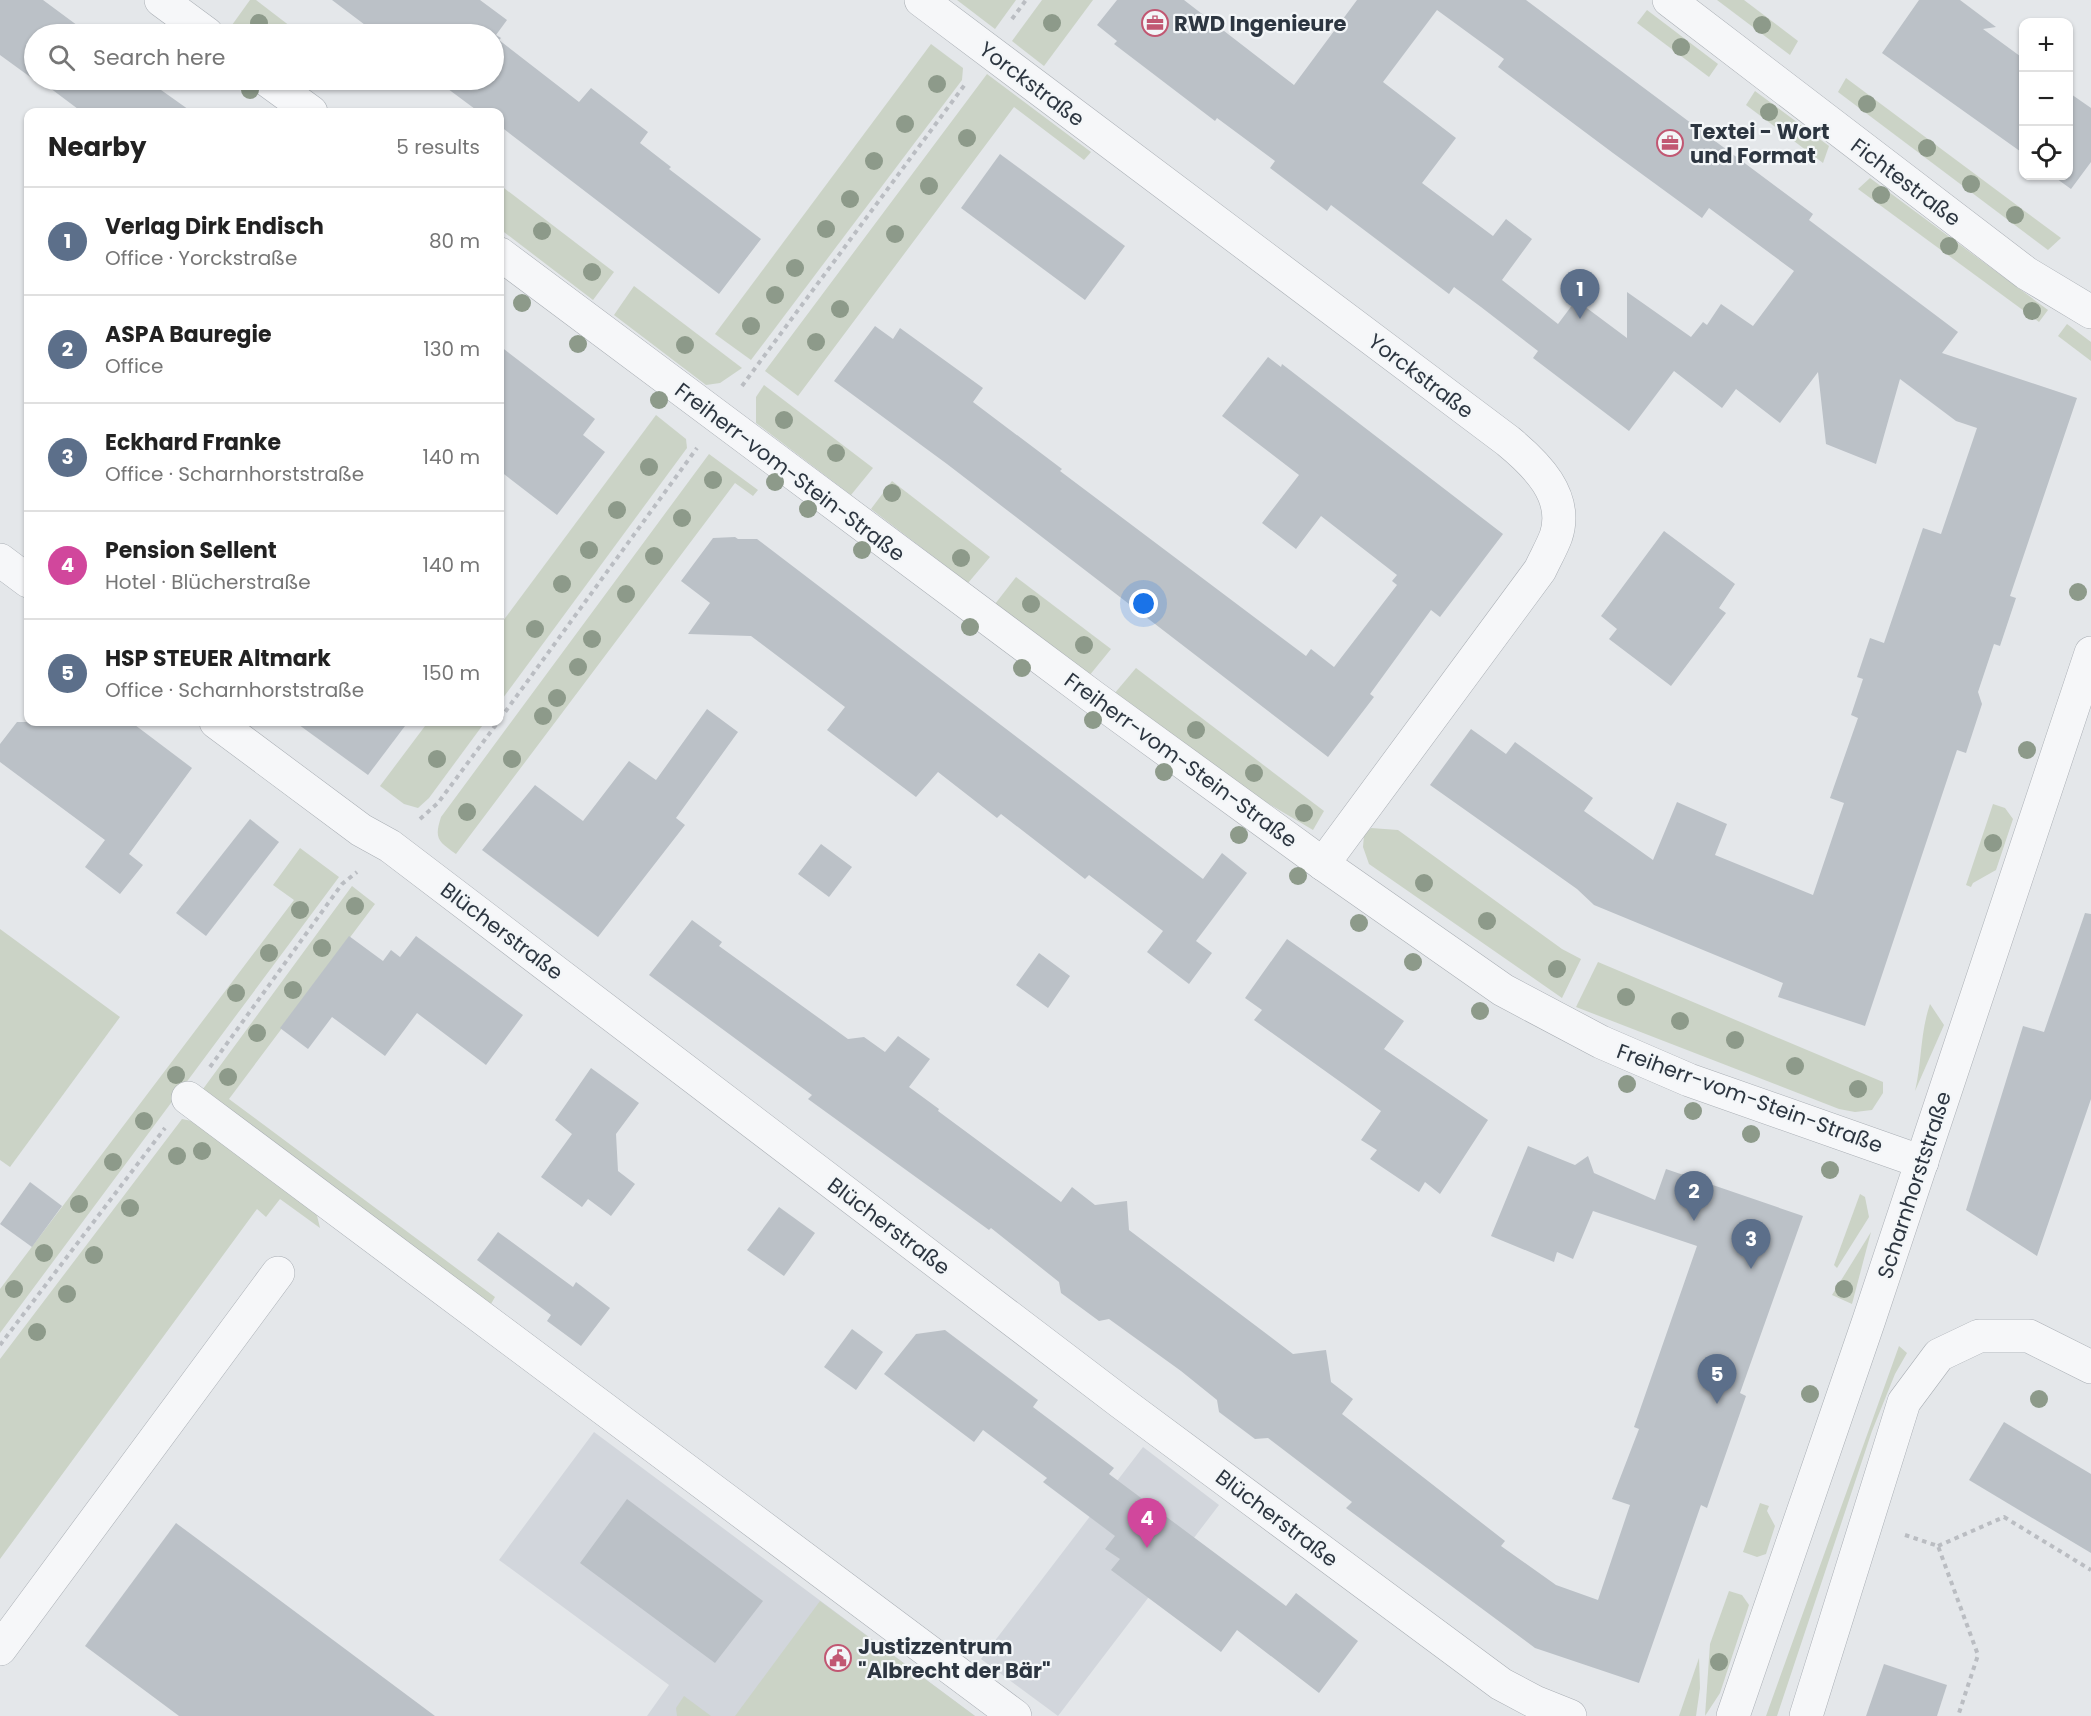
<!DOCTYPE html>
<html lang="en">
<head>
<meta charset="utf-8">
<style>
	body { margin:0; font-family:Poppins,sans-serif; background:#f2f2f2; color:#222 }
	.controls { position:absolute; right:18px; top:18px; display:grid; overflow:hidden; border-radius:12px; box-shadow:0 2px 4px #0004 }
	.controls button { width:54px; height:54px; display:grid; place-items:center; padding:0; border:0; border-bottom:2px solid #e0e0e0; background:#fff; color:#222; font:30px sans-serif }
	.you { position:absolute; left:1144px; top:604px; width:21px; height:21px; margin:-15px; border:4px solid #fff; border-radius:50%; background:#1a73e8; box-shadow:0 0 0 9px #1a73e833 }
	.badge { display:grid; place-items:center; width:39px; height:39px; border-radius:50%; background:#c15772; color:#fff; font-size:20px; font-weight:700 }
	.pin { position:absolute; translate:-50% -50px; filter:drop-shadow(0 2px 3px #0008) }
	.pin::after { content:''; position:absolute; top:32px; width:21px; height:18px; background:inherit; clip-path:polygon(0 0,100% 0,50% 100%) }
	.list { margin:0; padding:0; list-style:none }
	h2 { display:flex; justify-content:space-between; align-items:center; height:78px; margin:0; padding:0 24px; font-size:26px }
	h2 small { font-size:20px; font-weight:400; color:#767676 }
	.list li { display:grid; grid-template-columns:39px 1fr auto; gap:18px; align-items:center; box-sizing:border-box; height:108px; padding:0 24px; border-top:2px solid #e0e0e0 }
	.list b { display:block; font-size:22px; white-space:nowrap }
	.list p { margin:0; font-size:20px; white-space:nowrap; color:#767676 }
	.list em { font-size:20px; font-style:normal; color:#767676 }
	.icon { flex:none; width:33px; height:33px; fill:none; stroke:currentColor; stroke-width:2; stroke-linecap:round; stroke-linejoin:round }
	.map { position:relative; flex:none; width:2091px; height:1716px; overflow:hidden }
	.search { position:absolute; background:#fff; box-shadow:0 2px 4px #0004; left:24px; top:24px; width:480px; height:66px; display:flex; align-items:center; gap:15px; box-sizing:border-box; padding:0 21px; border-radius:33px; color:#767676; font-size:22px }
	.panel { position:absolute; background:#fff; box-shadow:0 2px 4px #0004; left:24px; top:108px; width:480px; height:618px; border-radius:12px }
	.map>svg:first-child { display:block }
	.built { fill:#d2d6dc }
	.green { fill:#cbd3c6 }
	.building { fill:#bbc1c7; fill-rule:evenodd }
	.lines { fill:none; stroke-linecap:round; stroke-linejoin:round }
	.minor-casing { stroke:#a9aeb4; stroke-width:34 }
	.path { stroke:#babdc2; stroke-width:4; stroke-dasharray:4.5 4.5; stroke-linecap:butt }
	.minor { stroke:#f6f7f9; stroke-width:33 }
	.tree { fill:#8d9a8a }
	.labels { text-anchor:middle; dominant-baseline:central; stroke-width:4.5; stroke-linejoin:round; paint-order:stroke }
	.poi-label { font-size:21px; font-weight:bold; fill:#2d3641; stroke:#f3f6f8; text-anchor:start }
	.street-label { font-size:21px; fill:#2d3641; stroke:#f3f6f8 }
</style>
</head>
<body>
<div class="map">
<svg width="2091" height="1716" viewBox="0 0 2091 1716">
	<rect width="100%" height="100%" fill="#e4e7ea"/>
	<!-- built -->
	<g class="built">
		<polygon points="594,1432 975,1716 647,1716 669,1685 499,1560"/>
		<polygon points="1143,1447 1219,1505 1058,1716 981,1659"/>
	</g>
	<!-- green -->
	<g class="green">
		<polygon points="250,0 256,0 299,33 244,34 232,25"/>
		<polygon points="957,0 1016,0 995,29"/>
		<polygon points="1042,0 1093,0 1044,66 1012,41"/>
		<polygon points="1717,0 1744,0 1798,41 1790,55"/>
		<polygon points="1647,10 1718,64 1709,77 1637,23"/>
		<polygon points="931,44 963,68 962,80 751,360 715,334"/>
		<polygon points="987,74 1091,152 1084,160 1014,107 798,396 765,371"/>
		<polygon points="1846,78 2061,238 2048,250 1838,92"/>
		<polygon points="1755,91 1829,146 1823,163 1746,105"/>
		<polygon points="1870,178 2048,310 2039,322 1858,189"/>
		<polygon points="500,185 614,272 593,300 500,229"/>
		<polygon points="634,286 742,368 720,383 706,385 614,315"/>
		<polygon points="2067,324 2091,342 2091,361 2058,336"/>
		<polygon points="764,385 873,468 851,495 756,423 756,397"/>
		<polygon points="656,415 686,439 687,448 500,702 500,625"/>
		<path d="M709 454 758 490 753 496 735 483 456 854C438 841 434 839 441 817Z"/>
		<polygon points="892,481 990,557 968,583 871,509"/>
		<polygon points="1016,577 1111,649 1089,676 995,604"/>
		<polygon points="1136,668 1324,811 1313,830 1244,789 1114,694"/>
		<polygon points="428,722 485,722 429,798 418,808 404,804 380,786"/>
		<polygon points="1993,804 2005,808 2013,819 1996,870 1973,883 1971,887 1966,885"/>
		<polygon points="1371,828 1398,830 1562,949 1581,959 1562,998 1369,864 1363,847 1364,835"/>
		<polygon points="300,848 339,877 0,1333 0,1289 294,900 273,885"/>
		<polygon points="352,886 375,904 229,1099 495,1297 488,1309 203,1089"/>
		<polygon points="0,929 120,1017 10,1167 0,1160"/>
		<polygon points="1598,962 1883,1082 1883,1093 1872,1110 1855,1112 1839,1109 1576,1007"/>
		<path d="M1930 1004 1944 1025 1915 1091C1922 1062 1920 1033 1930 1004Z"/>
		<polygon points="182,1119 207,1124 313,1199 320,1228 280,1199 266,1217 257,1209 0,1559 0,1359"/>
		<polygon points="1860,1194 1865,1197 1869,1217 1837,1268 1834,1265"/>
		<polygon points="1871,1232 1852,1304 1832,1295"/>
		<polygon points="1899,1346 1907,1353 1895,1374 1872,1431 1777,1716 1766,1716"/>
		<polygon points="1760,1503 1769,1506 1767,1511 1775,1526 1766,1554 1757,1557 1743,1552"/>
		<polygon points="1729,1591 1742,1595 1749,1605 1720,1693 1705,1716 1710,1644"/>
		<polygon points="820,1601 975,1716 735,1716"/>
		<polygon points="1699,1658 1700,1688 1696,1716 1679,1716"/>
		<polygon points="684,1696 711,1716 677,1716 676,1708"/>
	</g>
	<!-- building -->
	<g class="building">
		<polygon points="0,0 43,0 89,34 34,34 34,80 147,80 192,112 82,112 46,85 44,87 0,55"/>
		<polygon points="332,0 480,0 507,20 496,35 501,38 499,40 579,102 591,88 648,132 640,143 671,167 669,169 761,239 719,294 500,126 500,112 479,112 436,80 494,80 494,34 377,34"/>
		<path d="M1117 0H1184L1294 85 1357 0H1526L1813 214 1809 220 1958 332 1942 353 2077 398 2010 596 2016 598 2000 646 1994 644 1978 692 1982 704 1966 753 1957 750 1865 1026 1778 997 1783 983 1594 905 1577 889 1430 785 1471 729 1506 754 1515 742 1593 798 1584 811 1653 860 1677 802 1727 824 1715 855 1813 895 1844 803 1830 798 1858 718 1851 715 1863 679 1857 677 1870 638 1884 643 1923 528 1941 534 1977 428 1956 421 1900 379 1876 464 1826 444 1818 372 1780 423 1736 389 1722 408 1674 371 1629 431 1533 358 1538 351 1481 307 1454 287 1449 294 1331 205 1327 211 1270 168 1275 161 1217 118 1215 121 1114 44 1117 41 1097 25ZM1437 10 1504 59 1498 67 1613 153 1702 218 1709 208 1794 271 1753 326 1721 304 1707 325 1703 322 1691 337 1627 292V338L1576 300 1558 324 1502 280 1532 239 1506 219 1493 236 1422 183 1456 138 1383 82Z"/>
		<polygon points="1919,0 1960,0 1996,27 1983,29 2024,59 2024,154 1882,53"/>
		<polygon points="2068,92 2091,108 2091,162 2071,189 2053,176 2068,176"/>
		<polygon points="1000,154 1125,246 1085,300 961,208"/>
		<polygon points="875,326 893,339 900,328 983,388 973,402 1062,469 1060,471 1306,656 1311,649 1334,667 1397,585 1392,581 1397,575 1321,516 1296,549 1262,523 1299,475 1222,416 1268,357 1281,367 1282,364 1503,534 1440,617 1431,610 1370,694 1374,697 1328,757 947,464 834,381"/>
		<polygon points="500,346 595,419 583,435 605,452 557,515 500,471"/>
		<polygon points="1664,531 1735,584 1719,608 1726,613 1671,686 1609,639 1617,629 1601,616"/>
		<polygon points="735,537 738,539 757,539 1203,879 1222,853 1247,873 1196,941 1212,953 1189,984 1147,952 1163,931 1089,875 1085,879 1001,814 997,818 938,772 916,797 827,730 845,707 751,636 688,634 710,603 681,581 713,538"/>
		<polygon points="707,709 738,732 676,818 685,825 598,937 482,850 535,785 583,821 629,761 656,780"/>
		<polygon points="17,722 131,722 192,768 129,854 143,865 120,894 85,867 105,840 0,762 0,744"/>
		<polygon points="295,722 408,722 368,775"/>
		<polygon points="250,819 279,842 206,936 176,913"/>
		<polygon points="821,844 852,867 829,897 798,874"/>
		<polygon points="2085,913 2091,914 2091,1099 2037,1256 1966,1210 2023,1026 2044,1032"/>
		<polygon points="692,920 722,942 719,946 848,1039 864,1037 885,1052 898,1036 930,1059 909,1087 939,1109 938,1111 1061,1202 1072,1187 1095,1205 1127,1201 1129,1230 1293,1354 1326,1350 1331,1382 1353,1399 1342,1414 1505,1541 1501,1546 1556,1585 1598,1600 1630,1505 1612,1499 1639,1429 1634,1427 1697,1246 1593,1211 1573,1259 1557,1252 1554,1262 1491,1236 1528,1146 1575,1165 1588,1156 1594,1173 1655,1200 1666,1169 1803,1216 1740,1393 1746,1396 1707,1508 1701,1505 1639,1683 1535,1648 1346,1508 1352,1502 1268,1438 1255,1439 1219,1412 1217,1400 1181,1371 1109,1319 1099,1321 1061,1293 1059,1282 991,1228 989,1230 808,1099 812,1095 649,975"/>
		<polygon points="349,936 383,961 391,950 400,957 416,936 523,1015 486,1065 417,1013 385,1056 332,1017 308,1049 280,1028"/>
		<polygon points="1287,939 1404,1021 1384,1049 1488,1120 1440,1194 1425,1182 1419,1192 1370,1159 1377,1150 1361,1140 1381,1111 1254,1020 1262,1010 1245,998"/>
		<polygon points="1039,953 1070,976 1048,1008 1016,985"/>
		<polygon points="591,1068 639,1103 616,1134 618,1171 635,1184 611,1216 588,1199 582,1207 541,1177 572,1134 555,1120"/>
		<polygon points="30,1182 62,1206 32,1247 0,1224"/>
		<polygon points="779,1207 815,1233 784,1276 747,1250"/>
		<polygon points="498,1232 573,1287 576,1282 610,1308 581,1346 547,1321 551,1315 477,1260"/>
		<polygon points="852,1329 883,1352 856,1390 824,1367"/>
		<polygon points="945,1330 1038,1400 1033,1407 1114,1468 1109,1474 1286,1606 1296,1593 1358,1641 1319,1693 1237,1630 1221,1652 1111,1570 1120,1559 1105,1549 1115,1536 1043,1482 1047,1478 983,1430 974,1442 884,1374 916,1334"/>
		<polygon points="2004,1422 2091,1474 2091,1553 1969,1480"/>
		<polygon points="627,1499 763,1601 715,1663 580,1563"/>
		<polygon points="176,1523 435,1716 179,1716 85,1646"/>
		<polygon points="1884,1664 1947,1685 1937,1716 1866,1716"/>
	</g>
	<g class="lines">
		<defs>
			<g id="minor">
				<polyline points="161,0 207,34"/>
				<path d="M921 0 1508 441C1536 464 1569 496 1556 536 1552 547 1545 559 1540 570L1323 864"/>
				<polyline points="1669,0 2026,273 2091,312"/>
				<polyline points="267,80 311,112"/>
				<polyline points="500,254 1092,696 1323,864 1503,990 1601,1042 1689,1080 1922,1162"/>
				<polyline points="0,560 28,581"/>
				<polyline points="216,722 361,830 390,846 1122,1403 1501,1684 1535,1702 1570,1716"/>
				<polyline points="188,1098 1015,1716"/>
				<polyline points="0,1649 278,1273"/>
				<polyline points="1733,1716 1869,1320 2091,653"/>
				<polyline points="1806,1716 1904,1402 1939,1355 1979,1336 2029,1336 2091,1367"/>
			</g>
		</defs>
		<!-- minor casing -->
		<use href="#minor" class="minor-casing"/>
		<!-- path -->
		<g class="path">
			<polyline points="1012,19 1026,0"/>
			<polyline points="742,386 966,83"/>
			<polyline points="500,719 697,448"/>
			<polyline points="420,819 438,803 498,722"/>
			<polyline points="210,1067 342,884 357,872"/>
			<polyline points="0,1345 165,1128"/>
			<polyline points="1905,1535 1938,1546 1978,1655 1958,1716"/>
			<polyline points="1938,1546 2004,1517 2091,1570"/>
		</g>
		<!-- minor -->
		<use href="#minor" class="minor"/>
	</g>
	<!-- trees -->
	<g class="tree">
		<circle cx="259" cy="23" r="9"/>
		<circle cx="1052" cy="23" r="9"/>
		<circle cx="1762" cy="25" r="9"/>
		<circle cx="1681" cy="47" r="9"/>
		<circle cx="937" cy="84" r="9"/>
		<circle cx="250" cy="90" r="9"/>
		<circle cx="1867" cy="104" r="9"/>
		<circle cx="1769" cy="112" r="9"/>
		<circle cx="905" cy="124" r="9"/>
		<circle cx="967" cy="138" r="9"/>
		<circle cx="1927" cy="148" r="9"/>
		<circle cx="874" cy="161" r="9"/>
		<circle cx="1971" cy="184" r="9"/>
		<circle cx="929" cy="186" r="9"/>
		<circle cx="1881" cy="195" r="9"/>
		<circle cx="850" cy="199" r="9"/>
		<circle cx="2015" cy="215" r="9"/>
		<circle cx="826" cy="229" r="9"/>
		<circle cx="542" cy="231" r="9"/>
		<circle cx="895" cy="234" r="9"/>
		<circle cx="1949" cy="246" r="9"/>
		<circle cx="795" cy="268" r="9"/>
		<circle cx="592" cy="272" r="9"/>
		<circle cx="775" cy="295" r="9"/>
		<circle cx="522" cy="303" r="9"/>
		<circle cx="840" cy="309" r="9"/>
		<circle cx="2032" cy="311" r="9"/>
		<circle cx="751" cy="326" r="9"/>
		<circle cx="816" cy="342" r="9"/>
		<circle cx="578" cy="344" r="9"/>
		<circle cx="685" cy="345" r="9"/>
		<circle cx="659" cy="400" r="9"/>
		<circle cx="784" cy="420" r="9"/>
		<circle cx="836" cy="453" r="9"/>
		<circle cx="649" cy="467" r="9"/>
		<circle cx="713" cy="480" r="9"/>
		<circle cx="775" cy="482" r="9"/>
		<circle cx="892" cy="493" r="9"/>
		<circle cx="808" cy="509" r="9"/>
		<circle cx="617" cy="510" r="9"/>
		<circle cx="682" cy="518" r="9"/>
		<circle cx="589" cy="550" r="9"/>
		<circle cx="862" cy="550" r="9"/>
		<circle cx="654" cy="556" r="9"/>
		<circle cx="961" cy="558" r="9"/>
		<circle cx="562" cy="584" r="9"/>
		<circle cx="2078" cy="592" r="9"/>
		<circle cx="626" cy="594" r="9"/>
		<circle cx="1031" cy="604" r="9"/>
		<circle cx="970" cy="627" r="9"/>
		<circle cx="535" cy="629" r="9"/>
		<circle cx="592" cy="639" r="9"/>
		<circle cx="1084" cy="645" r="9"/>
		<circle cx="578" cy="667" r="9"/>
		<circle cx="1022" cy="668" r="9"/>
		<circle cx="557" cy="698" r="9"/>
		<circle cx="543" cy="716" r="9"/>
		<circle cx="1093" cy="720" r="9"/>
		<circle cx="1196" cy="730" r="9"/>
		<circle cx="2027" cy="750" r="9"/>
		<circle cx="437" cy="759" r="9"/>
		<circle cx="512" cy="759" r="9"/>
		<circle cx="1164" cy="772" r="9"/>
		<circle cx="1254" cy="773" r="9"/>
		<circle cx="467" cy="812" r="9"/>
		<circle cx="1304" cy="813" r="9"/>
		<circle cx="1239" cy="835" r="9"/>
		<circle cx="1993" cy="843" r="9"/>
		<circle cx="1298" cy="876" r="9"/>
		<circle cx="1424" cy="883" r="9"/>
		<circle cx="355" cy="906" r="9"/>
		<circle cx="300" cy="910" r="9"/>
		<circle cx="1487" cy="921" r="9"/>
		<circle cx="1359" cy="923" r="9"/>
		<circle cx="322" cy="948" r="9"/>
		<circle cx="269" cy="953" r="9"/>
		<circle cx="1413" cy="962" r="9"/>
		<circle cx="1557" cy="969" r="9"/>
		<circle cx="293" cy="990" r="9"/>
		<circle cx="236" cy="993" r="9"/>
		<circle cx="1626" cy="997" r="9"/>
		<circle cx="1480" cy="1011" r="9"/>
		<circle cx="1680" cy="1021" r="9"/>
		<circle cx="257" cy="1033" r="9"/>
		<circle cx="1735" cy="1040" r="9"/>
		<circle cx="1795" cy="1066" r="9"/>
		<circle cx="176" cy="1075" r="9"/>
		<circle cx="228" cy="1077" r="9"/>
		<circle cx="1627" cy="1084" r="9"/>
		<circle cx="1858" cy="1089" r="9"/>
		<circle cx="1693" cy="1111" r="9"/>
		<circle cx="144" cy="1121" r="9"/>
		<circle cx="1751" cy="1134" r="9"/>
		<circle cx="202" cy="1151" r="9"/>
		<circle cx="177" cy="1156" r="9"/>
		<circle cx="113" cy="1162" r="9"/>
		<circle cx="1830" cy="1170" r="9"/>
		<circle cx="79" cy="1204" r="9"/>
		<circle cx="130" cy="1208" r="9"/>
		<circle cx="44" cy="1253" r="9"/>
		<circle cx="94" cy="1255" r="9"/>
		<circle cx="14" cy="1289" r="9"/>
		<circle cx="1844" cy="1289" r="9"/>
		<circle cx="67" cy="1294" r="9"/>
		<circle cx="37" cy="1332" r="9"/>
		<circle cx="1810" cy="1394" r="9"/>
		<circle cx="2039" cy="1399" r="9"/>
		<circle cx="1719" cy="1662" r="9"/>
	</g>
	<!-- icons -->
	<defs>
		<symbol id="office-ring" viewBox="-11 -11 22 22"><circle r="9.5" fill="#f3f6f8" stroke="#c15772" stroke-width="1.5"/><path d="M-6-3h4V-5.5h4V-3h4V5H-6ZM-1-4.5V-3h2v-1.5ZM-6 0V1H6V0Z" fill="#c15772"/></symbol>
		<symbol id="civic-ring" viewBox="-11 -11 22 22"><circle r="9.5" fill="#f3f6f8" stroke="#c15772" stroke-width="1.5"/><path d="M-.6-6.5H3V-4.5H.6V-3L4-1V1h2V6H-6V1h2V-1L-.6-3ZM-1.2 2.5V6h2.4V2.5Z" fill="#c15772"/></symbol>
	</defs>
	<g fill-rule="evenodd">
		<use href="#office-ring" x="1140" y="8" width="30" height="30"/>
		<use href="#office-ring" x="1655" y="128" width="30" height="30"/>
		<use href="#civic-ring" x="823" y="1643" width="30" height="30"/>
	</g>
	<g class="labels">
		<!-- poi labels -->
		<g class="poi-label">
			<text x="1174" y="23">RWD Ingenieure</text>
			<text x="1690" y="131">Textei - Wort<tspan x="1690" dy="24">und Format</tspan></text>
			<text x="858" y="1646">Justizzentrum<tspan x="858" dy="24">"Albrecht der Bär"</tspan></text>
		</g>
		<!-- street labels -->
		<g class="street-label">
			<text transform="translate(1032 84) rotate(37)">Yorckstraße</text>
			<text transform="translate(1906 182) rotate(37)">Fichtestraße</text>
			<text transform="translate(1421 376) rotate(37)">Yorckstraße</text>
			<text transform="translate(790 472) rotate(37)">Freiherr-vom-Stein-Straße</text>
			<text transform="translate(1181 760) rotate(36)">Freiherr-vom-Stein-Straße</text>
			<text transform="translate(502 931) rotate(37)">Blücherstraße</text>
			<text transform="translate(1750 1098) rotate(20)">Freiherr-vom-Stein-Straße</text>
			<text transform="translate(1914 1185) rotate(-72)">Scharnhorststraße</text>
			<text transform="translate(889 1226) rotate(37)">Blücherstraße</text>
			<text transform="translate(1277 1518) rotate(37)">Blücherstraße</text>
		</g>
	</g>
</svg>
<div class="controls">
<button>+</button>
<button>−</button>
<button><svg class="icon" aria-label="locate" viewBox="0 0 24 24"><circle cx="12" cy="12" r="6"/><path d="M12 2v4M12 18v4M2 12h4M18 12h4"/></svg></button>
</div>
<div class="you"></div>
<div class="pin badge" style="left:1580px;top:319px;background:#5c6f8a">1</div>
<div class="pin badge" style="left:1694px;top:1221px;background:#5c6f8a">2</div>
<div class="pin badge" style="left:1751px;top:1269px;background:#5c6f8a">3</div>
<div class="pin badge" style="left:1147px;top:1548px;background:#d1479c">4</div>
<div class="pin badge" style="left:1717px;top:1404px;background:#5c6f8a">5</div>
<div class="search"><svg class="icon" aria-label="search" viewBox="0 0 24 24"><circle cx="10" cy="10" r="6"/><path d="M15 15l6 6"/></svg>Search here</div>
<section class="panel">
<h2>Nearby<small>5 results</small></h2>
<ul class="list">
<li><span class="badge" style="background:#5c6f8a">1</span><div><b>Verlag Dirk Endisch</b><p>Office · Yorckstraße</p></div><em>80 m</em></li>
<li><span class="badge" style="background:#5c6f8a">2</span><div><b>ASPA Bauregie</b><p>Office</p></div><em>130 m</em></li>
<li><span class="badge" style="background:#5c6f8a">3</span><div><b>Eckhard Franke</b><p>Office · Scharnhorststraße</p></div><em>140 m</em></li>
<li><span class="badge" style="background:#d1479c">4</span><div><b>Pension Sellent</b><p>Hotel · Blücherstraße</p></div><em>140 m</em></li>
<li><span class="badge" style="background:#5c6f8a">5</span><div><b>HSP STEUER Altmark</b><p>Office · Scharnhorststraße</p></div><em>150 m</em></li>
</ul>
</section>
</div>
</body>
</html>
